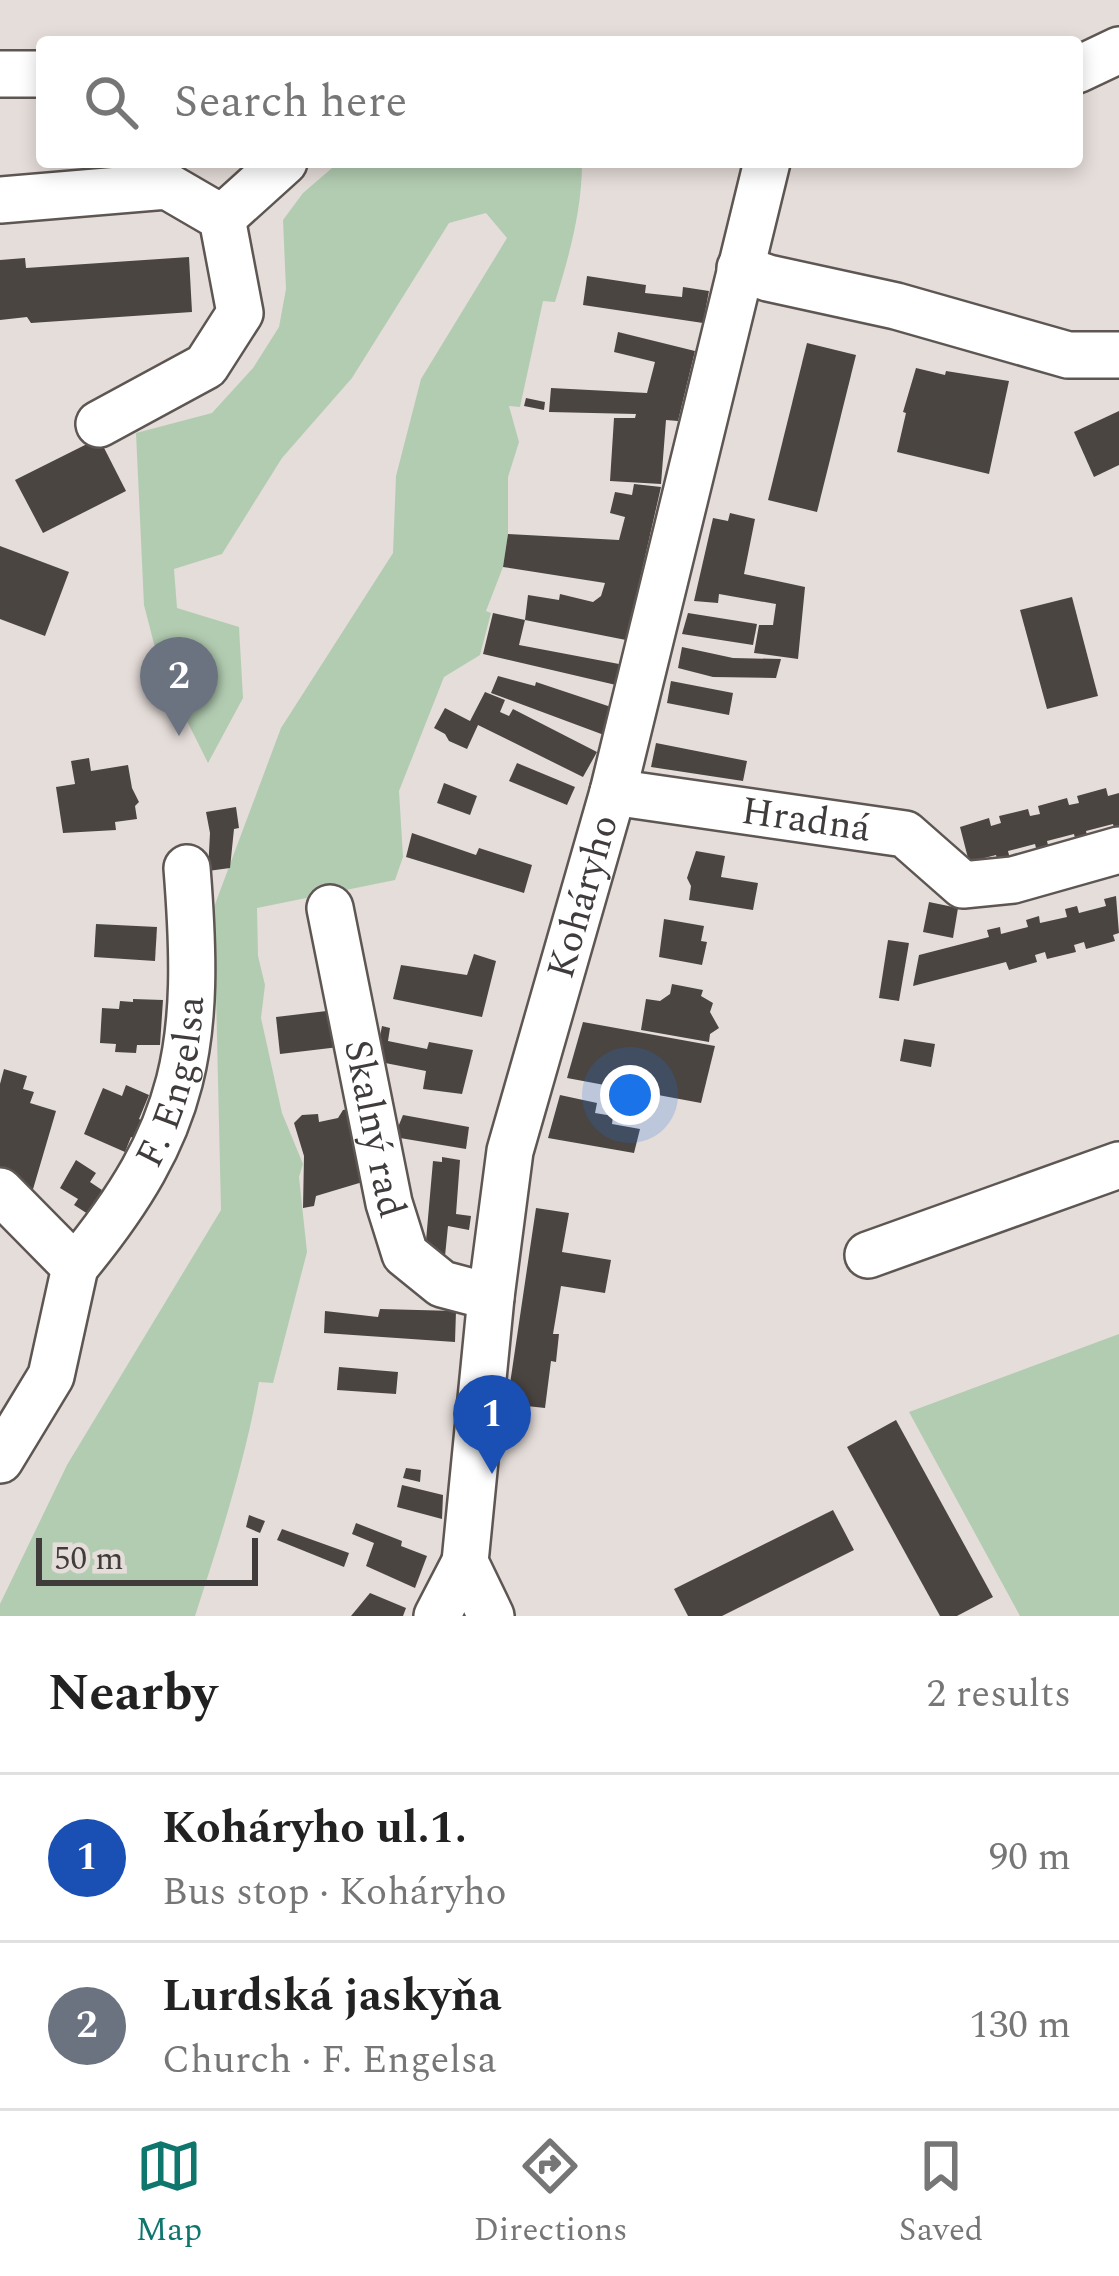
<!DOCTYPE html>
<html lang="en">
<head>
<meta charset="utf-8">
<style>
	body { margin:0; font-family:Spectral,serif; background:#f2f2f2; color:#222 }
	.scale { position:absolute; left:36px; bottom:30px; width:222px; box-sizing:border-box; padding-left:12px; border:6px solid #3f3c3b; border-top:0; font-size:33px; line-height:42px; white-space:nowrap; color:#3f3c3b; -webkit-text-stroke:9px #e5ddd9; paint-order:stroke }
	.you { position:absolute; left:630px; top:1095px; width:42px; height:42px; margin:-30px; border:9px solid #fff; border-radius:50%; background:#1a73e8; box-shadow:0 0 0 18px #1a73e833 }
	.badge { display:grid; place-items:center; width:78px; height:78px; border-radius:50%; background:#0f766e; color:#fff; font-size:39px; font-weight:700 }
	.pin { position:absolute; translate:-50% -99px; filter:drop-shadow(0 3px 6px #0008) }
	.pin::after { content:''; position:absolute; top:63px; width:42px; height:36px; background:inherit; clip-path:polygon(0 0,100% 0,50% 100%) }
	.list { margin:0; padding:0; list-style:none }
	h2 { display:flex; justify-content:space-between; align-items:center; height:156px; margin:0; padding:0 48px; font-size:51px }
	h2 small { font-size:39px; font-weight:400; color:#767676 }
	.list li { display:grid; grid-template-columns:78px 1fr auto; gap:36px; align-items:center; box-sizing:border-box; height:168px; padding:0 48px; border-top:3px solid #e0e0e0 }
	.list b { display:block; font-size:45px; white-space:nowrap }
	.list p { margin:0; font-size:39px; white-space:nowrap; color:#767676 }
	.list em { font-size:39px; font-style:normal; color:#767676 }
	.icon { flex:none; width:66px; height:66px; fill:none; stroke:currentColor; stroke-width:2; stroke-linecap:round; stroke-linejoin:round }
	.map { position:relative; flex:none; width:1119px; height:1616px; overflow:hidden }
	.search { position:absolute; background:#fff; box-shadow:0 6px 18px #0003; left:36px; right:36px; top:36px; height:132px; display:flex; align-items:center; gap:30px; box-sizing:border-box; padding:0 42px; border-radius:12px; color:#767676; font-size:45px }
	.sheet { height:492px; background:#fff }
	nav { display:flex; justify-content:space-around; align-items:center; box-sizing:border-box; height:168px; border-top:3px solid #e0e0e0; background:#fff; font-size:33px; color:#767676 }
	nav a { display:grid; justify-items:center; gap:6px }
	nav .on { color:#0f766e }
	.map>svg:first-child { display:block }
	.green { fill:#b2ccb1 }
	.building { fill:#4b4541 }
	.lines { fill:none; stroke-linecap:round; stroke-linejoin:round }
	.minor-casing { stroke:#5d5653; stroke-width:50 }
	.minor { stroke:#fff; stroke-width:45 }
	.labels { text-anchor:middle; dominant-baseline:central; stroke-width:12; stroke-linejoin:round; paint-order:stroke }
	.street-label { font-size:39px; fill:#3f3c3b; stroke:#e5ddd9 }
</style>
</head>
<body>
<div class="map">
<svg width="1119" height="1616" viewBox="0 0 1119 1616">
	<rect width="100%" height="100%" fill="#e5ddd9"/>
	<!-- green -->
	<g class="green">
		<path d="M339 162H582C582 211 569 256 555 302L543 301 520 407 509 406 519 442 508 477V534L503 567 486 611 491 613 480 655 444 677 399 791 403 857 395 880 257 908 258 956 265 985 261 1018 282 1113 303 1164 299 1177 307 1252 273 1383 259 1382C245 1462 220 1539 195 1616H0V1604L67 1465 221 1210 214 907 281 728 393 553 396 476 421 379 507 238 486 213 449 223 352 378 282 458 222 554 174 569 177 608 239 627 243 698 208 763 160 667 144 605 136 433 212 413 253 368 279 327 286 289 283 220 303 193Z"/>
		<polygon points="1119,1334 1119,1616 1020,1616 909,1412"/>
	</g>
	<!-- building -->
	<g class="building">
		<polygon points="189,257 192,312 31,323 27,317 0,320 0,260 25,258 26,268"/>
		<polygon points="587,276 646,285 645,293 682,297 683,287 709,291 703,323 583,305"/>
		<polygon points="618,332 695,351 678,421 666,420 661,484 610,481 614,418 635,418 636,414 549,412 551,388 647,393 655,362 614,352"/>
		<polygon points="807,343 856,355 817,512 768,500"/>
		<polygon points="916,368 945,375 946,371 1009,381 989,474 897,452 906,413 903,412"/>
		<polygon points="526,398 545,402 544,410 524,406"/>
		<polygon points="1119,411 1119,465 1094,477 1074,432"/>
		<polygon points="99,438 126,491 43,533 15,480"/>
		<polygon points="634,484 661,487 626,640 525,620 528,595 559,600 560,594 593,602 601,596 605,583 503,567 508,534 619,540 625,517 610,513 615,492 632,495"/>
		<polygon points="730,513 755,519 744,574 805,587 798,659 754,653 759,625 773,625 776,604 719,594 718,603 694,601 713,518 728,521"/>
		<polygon points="0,546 69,572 45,636 0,619"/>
		<polygon points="1072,597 1098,696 1047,709 1020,610"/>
		<polygon points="493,613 525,620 519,645 619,664 616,685 483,654"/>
		<polygon points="688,613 757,624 753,645 682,634"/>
		<polygon points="682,647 733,658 781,659 776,678 713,677 678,668"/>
		<polygon points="498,676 535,686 536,682 611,707 604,735 491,693"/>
		<polygon points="671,681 733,693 729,715 667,703"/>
		<polygon points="485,692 505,700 500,712 509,716 513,709 597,752 583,777 478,725 467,749 449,741 445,734 434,728 445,708 470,721"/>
		<polygon points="656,743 747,761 743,781 651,767"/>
		<polygon points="89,758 91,771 128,765 132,788 139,802 135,806 137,819 115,822 116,830 63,833 56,787 75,784 71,761"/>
		<polygon points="517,763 575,787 567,805 509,781"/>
		<polygon points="444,783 477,796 470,815 437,803"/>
		<polygon points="1106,788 1108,796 1119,793 1119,830 1115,832 1113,824 1086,831 1088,839 1076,842 1074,834 1047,841 1049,849 1037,852 1035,844 1008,851 1010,859 998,862 996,855 969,862 960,827 989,818 991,826 1001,823 999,816 1028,809 1030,816 1040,814 1038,806 1067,798 1069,805 1079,803 1077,796"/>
		<polygon points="236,807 239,828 234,829 230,868 208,871 210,833 206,812"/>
		<polygon points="412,833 476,855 479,848 532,865 524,893 406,857"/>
		<polygon points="696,851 725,856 721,877 758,883 753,910 689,900 691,886 687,878"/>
		<polygon points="1116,896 1119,933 1113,935 1115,941 1086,949 1084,942 1074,945 1076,952 1047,959 1045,952 1035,955 1037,962 1009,970 1006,962 913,986 919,955 989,937 987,930 1000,927 1001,934 1028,927 1026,920 1039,916 1040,923 1067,917 1065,909 1077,906 1079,913 1106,906 1104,899"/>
		<polygon points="929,902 958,908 953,938 923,932"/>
		<polygon points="664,919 704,926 701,941 707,942 702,965 659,957"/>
		<polygon points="96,924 157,927 155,961 94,957"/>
		<polygon points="888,940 909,943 899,1001 879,998"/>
		<polygon points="474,954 496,961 482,1017 393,999 401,965 467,975"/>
		<polygon points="672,984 703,990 701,996 713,1003 710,1012 719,1028 710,1034 709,1042 641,1030 646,999 660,1001 670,994"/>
		<polygon points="133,999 163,1000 160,1045 137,1045 136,1053 115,1052 116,1044 100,1043 102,1008 119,1009 120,1001 133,1002"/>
		<polygon points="335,1010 339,1047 280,1054 276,1017"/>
		<polygon points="583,1022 715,1046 701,1103 567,1078"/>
		<polygon points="382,1026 390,1028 388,1041 427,1049 429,1042 473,1050 462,1094 423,1089 426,1071 375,1061"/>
		<polygon points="904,1039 935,1044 931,1067 900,1061"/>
		<polygon points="4,1069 27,1076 23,1089 34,1092 30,1103 56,1111 31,1196 0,1171 0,1084"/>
		<polygon points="126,1085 149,1095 139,1119 150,1124 142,1142 131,1137 125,1152 84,1134 103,1088 122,1096"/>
		<polygon points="560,1095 597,1103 595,1113 613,1116 612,1124 640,1129 634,1153 548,1138"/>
		<polygon points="353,1108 376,1178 316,1196 314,1206 303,1208 304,1156 294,1123 302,1115 318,1114 319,1122 338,1118 343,1110"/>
		<polygon points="403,1115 469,1127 466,1149 394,1137"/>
		<polygon points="442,1157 460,1160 456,1214 471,1216 469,1230 448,1226 445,1256 425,1252 433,1161 442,1162"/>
		<polygon points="76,1160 96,1173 90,1182 102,1190 88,1214 74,1205 78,1199 60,1188"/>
		<polygon points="536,1208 569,1213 562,1252 611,1260 605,1293 561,1286 553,1334 559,1334 556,1362 551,1361 545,1408 507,1404"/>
		<polygon points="380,1309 456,1311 455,1342 324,1333 325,1311 378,1317"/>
		<polygon points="339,1367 398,1372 396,1394 337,1390"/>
		<polygon points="896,1420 993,1597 957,1616 940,1616 847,1447"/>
		<polygon points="406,1468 421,1470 420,1482 403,1478"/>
		<polygon points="402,1485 443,1495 442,1519 397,1507"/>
		<polygon points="833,1510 854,1550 722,1616 688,1616 674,1589"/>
		<polygon points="249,1515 265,1521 260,1533 246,1527"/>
		<polygon points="356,1523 402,1541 401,1546 427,1556 415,1588 366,1566 374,1543 352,1534"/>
		<polygon points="282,1529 349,1553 344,1567 277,1540"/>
		<polygon points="370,1593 406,1608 403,1616 351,1616"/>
	</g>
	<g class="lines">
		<defs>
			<g id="minor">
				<polyline points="1077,70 1119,50"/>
				<polyline points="0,74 42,74"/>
				<polyline points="0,200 167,186 222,218 240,313 206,366 99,424"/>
				<polyline points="222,218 284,162"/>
				<polyline points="740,268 768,278 896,306 1068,355 1119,355"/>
				<path id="s1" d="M613 792 905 834 963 885 1013 880 1119 850"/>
				<path id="s2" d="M330 908 389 1203 405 1254 442 1284 491 1297"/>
				<polyline points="0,1191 75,1267 51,1376 0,1460"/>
				<polyline points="868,1255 1119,1165"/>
				<path id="s3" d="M75 1267C190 1128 201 1044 187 868"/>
				<polyline points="437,1616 465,1562"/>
				<path id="s4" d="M491 1616 465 1562 491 1297 510 1151 613 792 767 162"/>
			</g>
		</defs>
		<!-- minor casing -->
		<use href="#minor" class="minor-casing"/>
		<!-- minor -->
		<use href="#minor" class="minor"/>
	</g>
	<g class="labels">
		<!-- street labels -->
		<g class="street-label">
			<text stroke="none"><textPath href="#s1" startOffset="195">Hradná</textPath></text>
			<text stroke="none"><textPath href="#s4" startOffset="738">Koháryho</textPath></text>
			<text stroke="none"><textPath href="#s3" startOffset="213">F. Engelsa</textPath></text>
			<text stroke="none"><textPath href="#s2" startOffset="225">Skalný rad</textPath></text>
		</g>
	</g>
</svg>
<div class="scale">50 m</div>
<div class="you"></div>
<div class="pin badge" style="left:492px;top:1474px;background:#1a4fb4">1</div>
<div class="pin badge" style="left:179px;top:736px;background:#6b7280">2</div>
<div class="search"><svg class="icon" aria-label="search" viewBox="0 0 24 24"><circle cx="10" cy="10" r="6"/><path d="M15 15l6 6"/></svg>Search here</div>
</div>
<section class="sheet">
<h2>Nearby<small>2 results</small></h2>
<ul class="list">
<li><span class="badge" style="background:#1a4fb4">1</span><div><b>Koháryho ul.1.</b><p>Bus stop · Koháryho</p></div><em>90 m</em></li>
<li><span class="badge" style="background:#6b7280">2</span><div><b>Lurdská jaskyňa</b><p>Church · F. Engelsa</p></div><em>130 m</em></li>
</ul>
</section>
<nav>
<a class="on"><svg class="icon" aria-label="map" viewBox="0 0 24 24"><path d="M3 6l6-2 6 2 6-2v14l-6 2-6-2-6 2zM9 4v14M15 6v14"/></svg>Map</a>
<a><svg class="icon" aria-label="directions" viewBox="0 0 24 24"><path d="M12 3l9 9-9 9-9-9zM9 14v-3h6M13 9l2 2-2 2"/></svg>Directions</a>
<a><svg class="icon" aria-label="saved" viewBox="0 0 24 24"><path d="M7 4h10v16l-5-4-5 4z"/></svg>Saved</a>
</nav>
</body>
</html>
